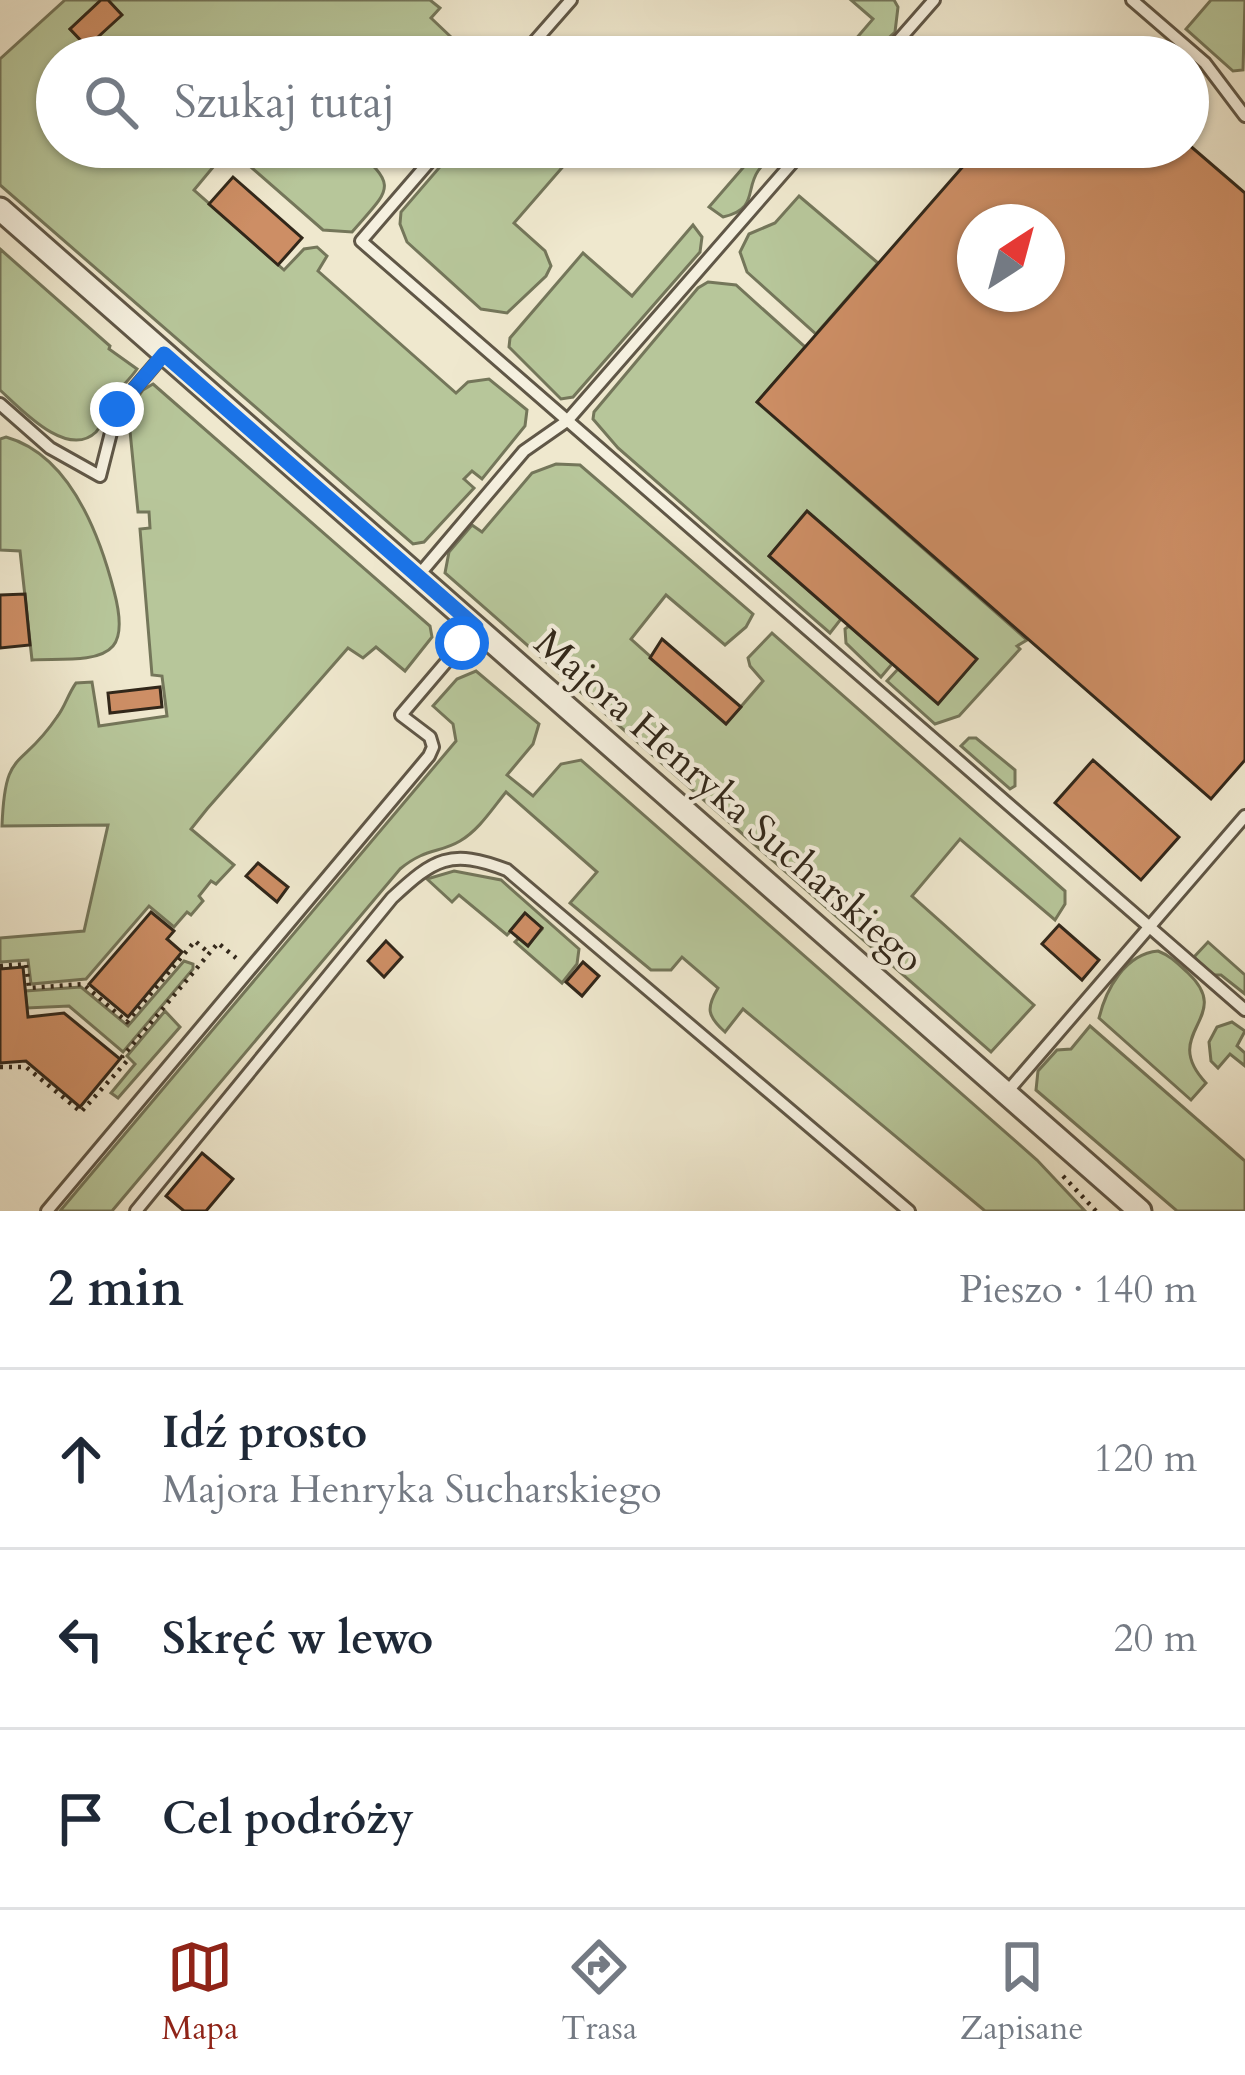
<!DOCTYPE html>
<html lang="pl">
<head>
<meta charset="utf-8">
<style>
	body { margin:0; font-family:Cardo,serif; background:#f2f2f3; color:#1f2937 }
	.compass { position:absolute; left:957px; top:204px; width:108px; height:108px; border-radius:50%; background:#fff; box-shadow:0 3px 9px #0004; rotate:36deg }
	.stop { position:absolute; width:36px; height:36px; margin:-27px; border:9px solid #1a73e8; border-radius:50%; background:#fff }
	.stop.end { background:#1a73e8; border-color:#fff; box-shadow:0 3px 12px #0008 }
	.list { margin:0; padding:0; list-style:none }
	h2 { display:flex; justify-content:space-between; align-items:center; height:156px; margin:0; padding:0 48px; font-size:51px }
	h2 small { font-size:39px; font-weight:400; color:#747a83 }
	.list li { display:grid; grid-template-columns:78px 1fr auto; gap:36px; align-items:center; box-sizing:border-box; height:180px; padding:0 48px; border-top:3px solid #e0e1e3 }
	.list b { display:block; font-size:45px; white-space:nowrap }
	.list p { margin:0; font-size:39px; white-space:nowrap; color:#747a83 }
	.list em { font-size:39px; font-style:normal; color:#747a83 }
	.icon { flex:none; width:66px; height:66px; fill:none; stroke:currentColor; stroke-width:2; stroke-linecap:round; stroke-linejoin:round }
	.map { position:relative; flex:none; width:1245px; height:1211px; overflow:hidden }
	.search { position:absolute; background:#fff; box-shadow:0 3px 9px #0004; left:36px; right:36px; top:36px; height:132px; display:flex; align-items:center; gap:30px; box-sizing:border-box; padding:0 42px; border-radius:66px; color:#747a83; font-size:45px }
	.sheet { height:696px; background:#fff }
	nav { display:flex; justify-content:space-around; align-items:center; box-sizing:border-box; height:168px; border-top:3px solid #e0e1e3; background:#fff; font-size:33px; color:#747a83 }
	nav a { display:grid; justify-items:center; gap:6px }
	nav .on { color:#8f2418 }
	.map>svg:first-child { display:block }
	.green { fill:#b7c69a; stroke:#74765a; stroke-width:3 }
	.building { fill:#cd8e65; stroke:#31271a; stroke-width:3; fill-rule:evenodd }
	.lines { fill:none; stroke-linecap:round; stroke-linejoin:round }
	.lane-casing { stroke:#605747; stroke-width:16 }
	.street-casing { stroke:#605747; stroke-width:27 }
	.path { stroke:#31271a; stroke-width:4.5; stroke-dasharray:3 6; stroke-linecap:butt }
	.lane { stroke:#f5f0df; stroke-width:10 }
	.street { stroke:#f5f0df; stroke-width:21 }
	.route { stroke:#1a73e8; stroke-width:15 }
	.labels { text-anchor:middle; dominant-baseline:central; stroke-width:9; stroke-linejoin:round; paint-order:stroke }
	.street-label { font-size:39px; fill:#31271a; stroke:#f5f0df }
</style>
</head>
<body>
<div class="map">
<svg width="1245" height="1211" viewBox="0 0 1245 1211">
	<rect width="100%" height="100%" fill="#efe8ce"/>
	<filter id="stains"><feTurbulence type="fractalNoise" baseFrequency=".00167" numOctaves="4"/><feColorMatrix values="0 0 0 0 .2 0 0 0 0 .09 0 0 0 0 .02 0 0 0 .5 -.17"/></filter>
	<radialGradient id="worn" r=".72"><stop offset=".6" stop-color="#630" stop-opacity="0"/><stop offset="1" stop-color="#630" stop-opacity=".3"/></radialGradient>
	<!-- green -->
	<g class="green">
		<path d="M65 0H101L70 29 87 47 121 15 108 0H430L440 8 431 18 472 57H355L343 47 334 57H57V147H352C401 187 389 189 352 232L323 230 229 148 194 190 284 270 304 249 317 247 327 256 318 271 456 393 468 382 489 379 527 410 525 426 482 479 472 471 464 479 474 488 424 542 413 544 0 185V59Z"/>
		<polygon points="851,0 894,0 898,7 895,32 868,57 842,55 873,19"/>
		<polygon points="1211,0 1245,0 1243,70 1233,71 1186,29"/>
		<polygon points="457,147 580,147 514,223 545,251 551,266 546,276 507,313 481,309 407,242 400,224 401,212"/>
		<path d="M761 147H780C773 154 764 162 758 171 745 190 758 209 723 217L709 207Z"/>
		<polygon points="799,196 878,263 816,334 747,272 740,252 749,234 775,223"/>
		<polygon points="693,225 702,237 700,252 573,397 561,399 509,347 510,338 583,253 632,296"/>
		<path d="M0 249 110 346 109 349 137 369C129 381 113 394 107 406 102 415 104 423 96 432 67 460 20 408 0 390Z"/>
		<polygon points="708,282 736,285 805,347 757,402 1027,640 1017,646 1020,649 959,716 935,724 887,681 898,669 938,704 976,659 807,512 769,556 841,619 830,633 618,448 593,419 594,412 698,288"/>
		<path d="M153 384 430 626 432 637 405 671 376 647 363 658 348 648 207 809 191 829 234 865 216 884 211 881 199 896 203 901 191 915 187 912 174 927 149 906 86 979 31 984 28 960 0 962V938L84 931 108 825 2 826C5 746 20 772 57 717 65 707 68 694 76 683L92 682 99 726 167 716 162 676 152 675 140 529 150 528 149 512H138L128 411 143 390Z"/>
		<path d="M6 437C70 455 99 533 114 591 118 606 124 633 113 646 98 664 54 658 32 660L20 551 0 550V439Z"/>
		<polygon points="556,464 580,465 753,614 746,627 725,645 666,595 631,639 726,724 763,681 750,666 748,658 772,633 1065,891 1065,904 1055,920 960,839 912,896 1034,1005 991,1052 445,573 449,552 472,525 482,532 532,473"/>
		<polygon points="849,626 892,664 881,677 846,643 845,629"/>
		<path d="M476 671 539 724 533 744 507 775 533 796 561 764 581 760 1037 1160 1085 1211H985L743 1009 725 1032C707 1016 706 1008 718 988L682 957 671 970H651L570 903 597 872 506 792C492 809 479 830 460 841 440 853 425 848 400 869L112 1211H60L456 741 453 724 433 706 457 679Z"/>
		<polygon points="969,738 976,738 1015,770 1015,786 1010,789 961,746"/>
		<polygon points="454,871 501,880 579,949 577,964 562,983 515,942 519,938 528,945 542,929 526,914 507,935 459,895 452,902 427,879"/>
		<polygon points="1208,942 1245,975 1245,994 1221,975 1212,975 1194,957"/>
		<path d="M1158 951C1171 956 1178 964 1188 973 1236 1018 1158 1032 1206 1083L1191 1100 1099 1018C1106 989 1125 954 1158 951Z"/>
		<polygon points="184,961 193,964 193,969 123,1052 69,1006 27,1008 25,991 81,987 128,1026"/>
		<polygon points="165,1011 180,1027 118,1098 111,1093 135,1064 127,1056"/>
		<polygon points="1232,1022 1245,1031 1237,1046 1245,1053 1245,1066 1230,1054 1218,1068 1211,1061 1209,1042 1217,1027"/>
		<polygon points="1090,1026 1245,1161 1245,1211 1177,1211 1036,1090 1038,1071 1057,1050 1071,1049"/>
	</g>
	<!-- building -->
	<g class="building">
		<polygon points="101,0 108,0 122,15 87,47 70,29"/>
		<polygon points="1071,42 1089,57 1058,57"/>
		<path d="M1188 144 1245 193V760L1211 799 757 402 980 147H1188ZM975 222H1047V294H975Z"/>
		<polygon points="233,177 302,238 278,265 209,204"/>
		<polygon points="807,511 977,659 938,704 769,556"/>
		<polygon points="25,594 30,645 0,648 0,595"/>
		<polygon points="662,639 741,707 726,724 650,658"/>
		<polygon points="160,687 162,707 110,713 108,693"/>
		<polygon points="1093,760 1179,837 1141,880 1055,803"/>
		<polygon points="258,863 288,887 277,902 246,876"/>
		<polygon points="151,912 174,931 167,939 182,952 128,1017 89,984"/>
		<polygon points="525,913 542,928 528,946 510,931"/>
		<polygon points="1059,925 1099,960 1082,980 1042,944"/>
		<polygon points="386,941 402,957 384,977 368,961"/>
		<polygon points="583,962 599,976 582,996 566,982"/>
		<polygon points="23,967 28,1017 64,1013 120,1059 80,1107 26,1061 0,1063 0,969"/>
		<polygon points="202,1153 233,1179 206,1211 184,1211 166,1196"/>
	</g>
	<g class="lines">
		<defs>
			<g id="lane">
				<polyline points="1132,0 1205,63 1245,116"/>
				<polyline points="521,57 571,0"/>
				<polyline points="884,57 934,0"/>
				<polyline points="442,147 361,241 1245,1010"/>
				<polyline points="0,404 50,448 100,476 117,409 164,354"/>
				<polyline points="418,576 524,451 567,421 806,147"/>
				<polyline points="1007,1092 1245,816"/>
				<polyline points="47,1211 429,756 433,747 430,737 401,715 476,627"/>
				<path d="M136 1211 392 898C434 859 450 848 507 870L909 1211"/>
			</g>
			<polyline id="street" points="0,209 1140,1211"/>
		</defs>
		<!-- lane casing -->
		<use href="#lane" class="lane-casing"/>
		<!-- street casing -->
		<use href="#street" class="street-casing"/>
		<!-- path -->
		<g class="path">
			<polyline points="0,966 26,964 29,988 83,984 127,1022 195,941 209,953"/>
			<polyline points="0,1067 26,1067 81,1112 127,1061 122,1057 218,943 236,958"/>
			<polyline points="1063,1176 1096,1211"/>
		</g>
		<!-- lane -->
		<use href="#lane" class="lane"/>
		<!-- street -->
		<use href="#street" class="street"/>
	</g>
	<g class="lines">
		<!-- route -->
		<polyline class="route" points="117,409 164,354 476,627 462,643"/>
	</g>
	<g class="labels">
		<!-- street labels -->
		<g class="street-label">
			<text transform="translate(729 801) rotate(41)">Majora Henryka Sucharskiego</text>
		</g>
	</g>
	<rect width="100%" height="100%" filter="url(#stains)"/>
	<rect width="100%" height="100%" fill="url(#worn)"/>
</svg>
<svg class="compass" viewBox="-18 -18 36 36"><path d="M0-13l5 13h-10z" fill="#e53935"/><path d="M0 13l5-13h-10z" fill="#747a83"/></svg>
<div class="stop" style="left:462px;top:643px"></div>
<div class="stop end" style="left:117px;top:409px"></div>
<div class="search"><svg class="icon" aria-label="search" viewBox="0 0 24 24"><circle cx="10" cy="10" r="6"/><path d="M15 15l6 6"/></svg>Szukaj tutaj</div>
</div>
<section class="sheet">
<h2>2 min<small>Pieszo · 140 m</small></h2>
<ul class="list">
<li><svg class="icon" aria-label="ahead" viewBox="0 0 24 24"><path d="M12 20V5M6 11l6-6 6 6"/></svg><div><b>Idź prosto</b><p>Majora Henryka Sucharskiego</p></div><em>120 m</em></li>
<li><svg class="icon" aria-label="left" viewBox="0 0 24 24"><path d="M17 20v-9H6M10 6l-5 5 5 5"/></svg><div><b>Skręć w lewo</b></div><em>20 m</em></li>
<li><svg class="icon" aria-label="arrive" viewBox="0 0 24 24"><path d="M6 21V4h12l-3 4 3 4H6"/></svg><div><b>Cel podróży</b></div></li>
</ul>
</section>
<nav>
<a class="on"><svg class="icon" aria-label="map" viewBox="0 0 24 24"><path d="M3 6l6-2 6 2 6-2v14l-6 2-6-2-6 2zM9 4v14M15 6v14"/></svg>Mapa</a>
<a><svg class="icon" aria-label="directions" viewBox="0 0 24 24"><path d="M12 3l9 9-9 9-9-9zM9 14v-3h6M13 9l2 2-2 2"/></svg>Trasa</a>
<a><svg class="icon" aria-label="saved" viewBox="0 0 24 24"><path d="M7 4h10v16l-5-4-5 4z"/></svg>Zapisane</a>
</nav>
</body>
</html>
